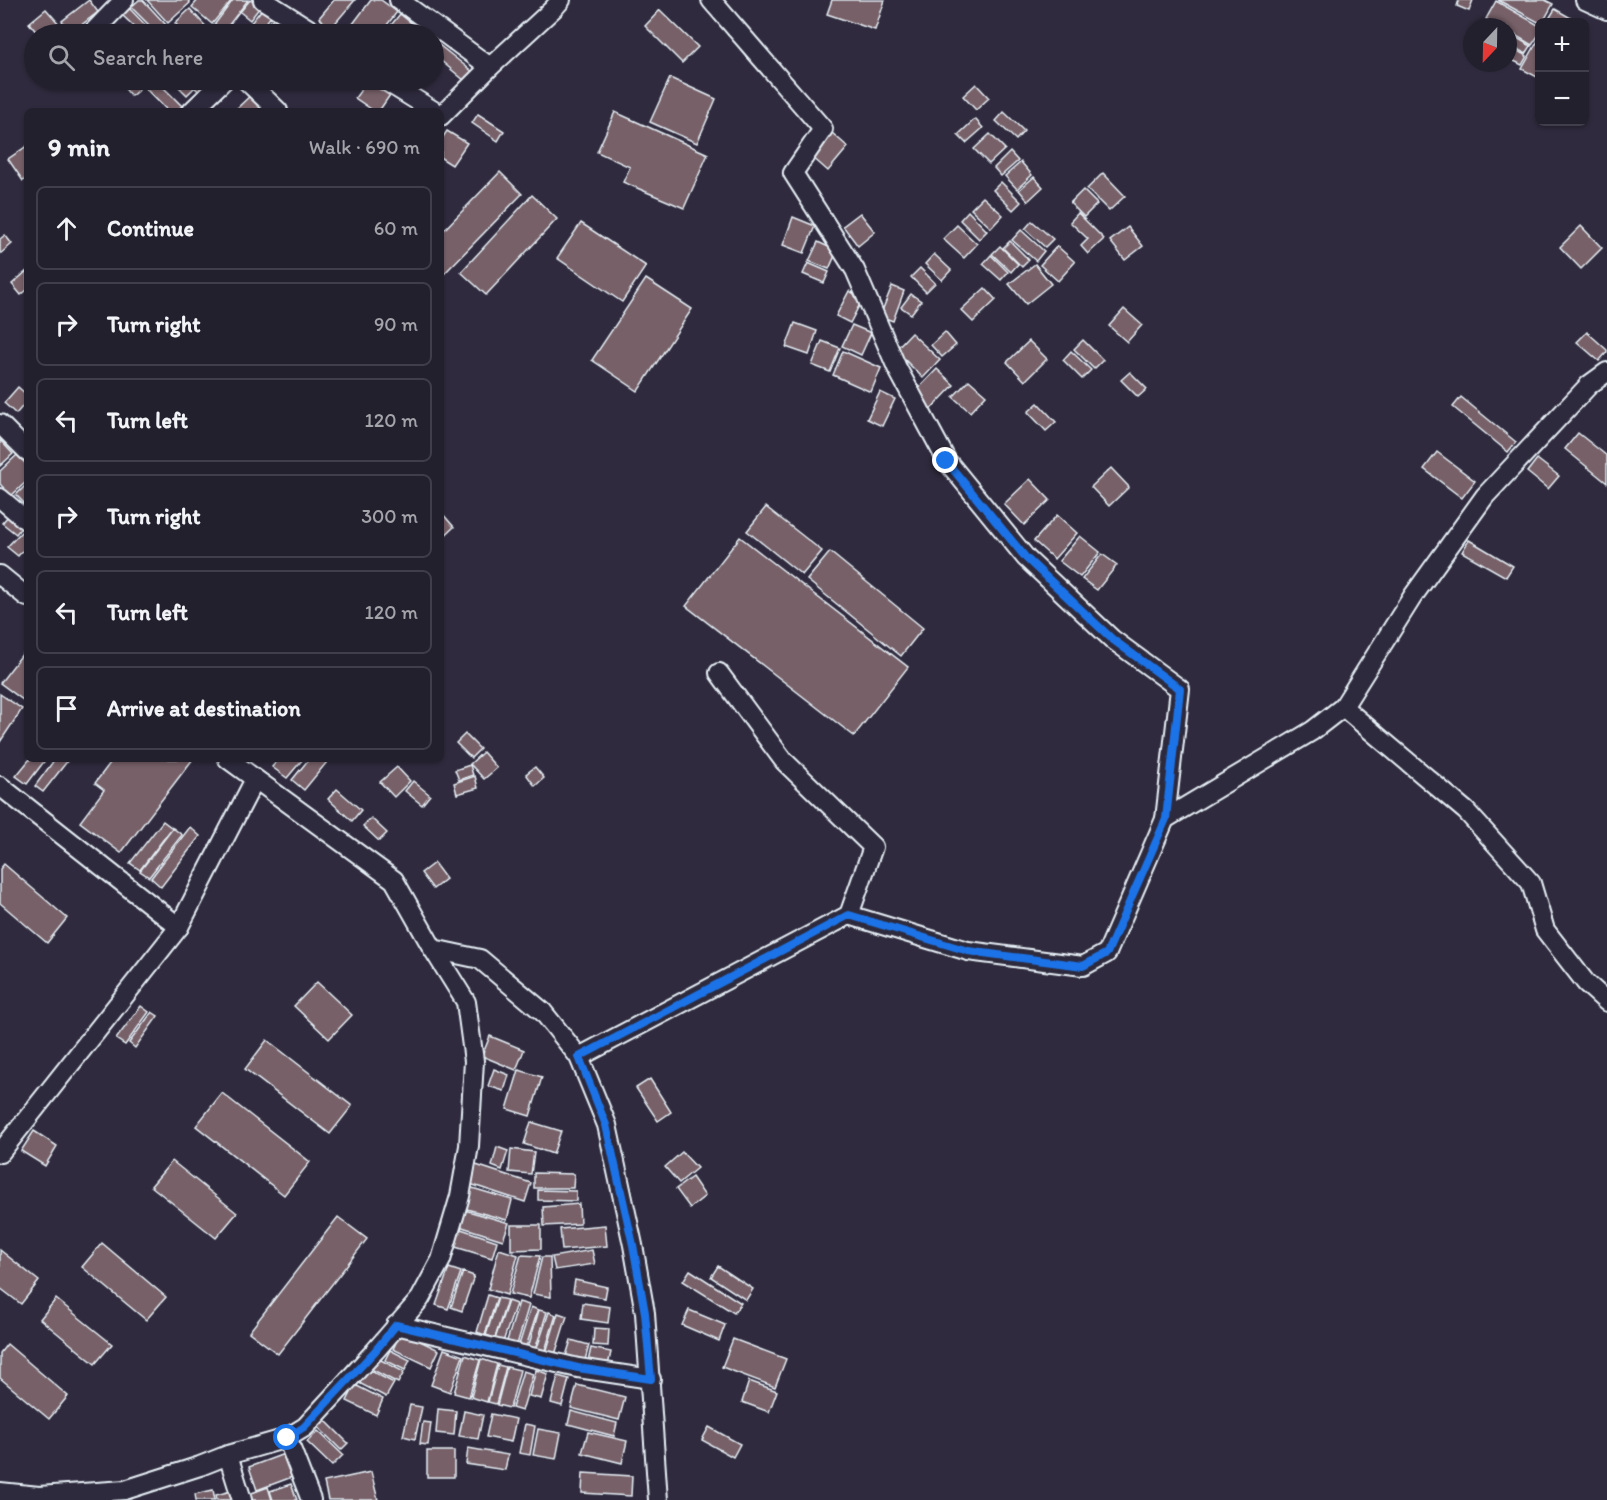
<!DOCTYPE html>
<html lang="en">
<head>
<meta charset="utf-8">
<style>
	body { margin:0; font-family:Itim,sans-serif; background:#2f2d3a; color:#f1f3f6 }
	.controls { position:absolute; right:18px; top:18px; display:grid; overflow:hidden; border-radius:9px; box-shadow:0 2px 4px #0004 }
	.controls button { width:54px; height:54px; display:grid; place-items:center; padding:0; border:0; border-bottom:2px solid #403e4a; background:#23202e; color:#f1f3f6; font:30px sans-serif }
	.compass { position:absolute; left:1463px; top:18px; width:54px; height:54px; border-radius:50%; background:#23202e; box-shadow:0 2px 4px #0004; rotate:202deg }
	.stop { position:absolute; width:18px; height:18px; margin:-14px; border:4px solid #1a73e8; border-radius:50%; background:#fff }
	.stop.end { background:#1a73e8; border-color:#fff; box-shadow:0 2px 6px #0008 }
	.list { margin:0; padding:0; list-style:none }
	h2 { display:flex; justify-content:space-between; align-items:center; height:78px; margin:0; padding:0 24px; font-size:26px }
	h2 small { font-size:20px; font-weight:400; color:#a3a3aa }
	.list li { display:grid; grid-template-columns:39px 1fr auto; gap:18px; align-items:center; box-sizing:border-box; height:84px; margin:0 12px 12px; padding:0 12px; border:2px solid #403e4a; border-radius:9px }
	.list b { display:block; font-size:22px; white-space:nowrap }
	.list em { font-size:20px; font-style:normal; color:#a3a3aa }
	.icon { flex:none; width:33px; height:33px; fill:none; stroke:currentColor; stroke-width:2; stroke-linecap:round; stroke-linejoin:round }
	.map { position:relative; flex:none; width:1607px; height:1500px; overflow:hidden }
	.search { position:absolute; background:#23202e; box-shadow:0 2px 4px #0004; left:24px; top:24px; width:420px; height:66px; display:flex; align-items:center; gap:15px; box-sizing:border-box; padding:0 21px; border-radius:33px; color:#a3a3aa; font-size:22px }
	.panel { position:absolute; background:#23202e; box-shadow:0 2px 4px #0004; left:24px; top:108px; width:420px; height:654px; border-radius:9px }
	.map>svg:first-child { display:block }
	.building { fill:#776067; stroke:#e8f1f8; stroke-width:1.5 }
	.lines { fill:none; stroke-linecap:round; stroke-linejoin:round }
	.street-casing { stroke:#e8f1f8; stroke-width:22 }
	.street { stroke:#2f2a3d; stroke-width:18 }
	.route { stroke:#1a73e8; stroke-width:8 }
</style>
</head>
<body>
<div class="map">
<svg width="1607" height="1500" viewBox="0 0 1607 1500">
	<rect width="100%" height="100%" fill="#2f2a3d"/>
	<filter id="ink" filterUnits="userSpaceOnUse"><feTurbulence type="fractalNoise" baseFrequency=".0167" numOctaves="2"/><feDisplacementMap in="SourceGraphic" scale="12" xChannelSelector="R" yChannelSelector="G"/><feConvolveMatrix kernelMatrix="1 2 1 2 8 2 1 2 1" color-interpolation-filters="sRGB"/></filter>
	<g filter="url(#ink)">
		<!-- building -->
		<g class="building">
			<polygon points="89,0 98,12 71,33 62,21"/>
			<polygon points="139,0 143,0 167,26 158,34 131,7"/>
			<polygon points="147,0 188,0 190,3 168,23"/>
			<polygon points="198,0 232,0 212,24 192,7"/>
			<polygon points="233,0 248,0 222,34 210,34 208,33"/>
			<polygon points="250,0 260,7 250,20 240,12"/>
			<polygon points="334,0 355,0 331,28 319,18"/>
			<polygon points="371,0 381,0 397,12 380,34 357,34 349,29"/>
			<polygon points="832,0 885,0 875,30 827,14"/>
			<polygon points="1459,0 1473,0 1469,11 1457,6"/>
			<polygon points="1498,0 1545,0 1553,4 1543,22 1540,23"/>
			<polygon points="1496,1 1540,26 1540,33 1532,45 1508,31 1508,27 1500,27 1486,19"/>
			<polygon points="129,8 154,34 142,34 122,15"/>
			<polygon points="263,8 272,15 257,34 251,34 245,30"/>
			<polygon points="46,9 68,34 38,34 29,23"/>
			<polygon points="190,9 208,29 202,34 185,34 175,23"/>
			<polygon points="1555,9 1571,18 1569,22 1547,22"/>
			<polygon points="660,10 698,47 682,63 645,26"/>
			<polygon points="400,14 425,34 384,34"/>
			<polygon points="275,16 282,22 272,34 259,34"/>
			<polygon points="1508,33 1531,46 1526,54 1508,44"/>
			<polygon points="1540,37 1540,76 1539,78 1522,69"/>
			<polygon points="439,45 473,72 465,81 434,55 434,51"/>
			<polygon points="1508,46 1527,56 1522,65 1508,58"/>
			<polygon points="670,78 716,99 697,143 650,122"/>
			<polygon points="118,80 130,80 139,90 131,96"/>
			<polygon points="153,80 156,80 182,106 177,111 168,111 144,87"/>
			<polygon points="172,80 186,80 194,88 187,95"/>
			<polygon points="188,80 210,80 198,91"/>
			<polygon points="368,80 372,80 392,92 379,111 374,111 355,98"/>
			<polygon points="976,84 989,98 976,110 963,96"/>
			<polygon points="251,95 262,107 257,111 234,111"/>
			<polygon points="615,112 708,154 684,208 623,182 630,167 597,152"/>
			<polygon points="1004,112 1024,131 1016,140 996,121"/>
			<polygon points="478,114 504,131 498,141 472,123"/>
			<polygon points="975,119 983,128 966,143 958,135"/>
			<polygon points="447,131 467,143 452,165 441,158 441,140"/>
			<polygon points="831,132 848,147 828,171 811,156"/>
			<polygon points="990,134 1005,149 989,164 974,149"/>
			<polygon points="27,146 27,178 23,181 8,159"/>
			<polygon points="1010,152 1018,161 1001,176 994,168"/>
			<polygon points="1021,162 1032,175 1017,189 1005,176"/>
			<polygon points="500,172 522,194 441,277 441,233"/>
			<polygon points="1103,173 1125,196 1109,211 1087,189"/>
			<polygon points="1034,177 1043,187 1028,201 1019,190"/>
			<polygon points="1001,182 1021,202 1013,210 993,190"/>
			<polygon points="1083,190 1097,204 1084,217 1070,203"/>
			<polygon points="532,195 557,219 486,295 461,272"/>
			<polygon points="983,197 1003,215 991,228 971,209"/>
			<polygon points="968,211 987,231 979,239 960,220"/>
			<polygon points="860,213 875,232 858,246 843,226"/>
			<polygon points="1078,213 1104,239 1088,254 1081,246 1088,239 1070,222"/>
			<polygon points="793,217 815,226 804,253 783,245"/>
			<polygon points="1032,221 1053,239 1045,247 1025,229"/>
			<polygon points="581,223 646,266 622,302 557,258"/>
			<polygon points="957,225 977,244 964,258 943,239"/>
			<polygon points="1581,226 1602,248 1581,269 1560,247"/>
			<polygon points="1128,227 1143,246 1125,260 1110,241"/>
			<polygon points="1021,230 1044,251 1036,261 1012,240"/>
			<polygon points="5,235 12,244 0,254 0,239"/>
			<polygon points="1010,241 1029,260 1022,267 1003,248"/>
			<polygon points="818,242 837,251 829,269 809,261"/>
			<polygon points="1000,246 1018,264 1011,272 992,254"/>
			<polygon points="1057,246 1075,262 1058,281 1040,265"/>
			<polygon points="934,254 951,270 942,280 925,264"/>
			<polygon points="991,255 1008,272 1001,280 983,264"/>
			<polygon points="808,263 829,272 824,283 803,274"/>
			<polygon points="1035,264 1051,284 1026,304 1009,284"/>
			<polygon points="920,268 935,283 926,292 911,277"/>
			<polygon points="27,271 27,290 21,295 12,284"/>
			<polygon points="646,279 692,309 638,391 592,360"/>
			<polygon points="892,286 904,291 893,321 880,316"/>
			<polygon points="985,288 996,300 973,322 961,310"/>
			<polygon points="849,291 863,298 850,323 836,316"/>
			<polygon points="911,294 921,301 911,314 901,307"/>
			<polygon points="1124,309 1142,325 1127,342 1109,326"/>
			<polygon points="795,323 817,331 809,355 786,347"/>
			<polygon points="852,325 871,333 861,355 842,346"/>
			<polygon points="945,332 956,345 942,357 931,345"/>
			<polygon points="1587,332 1607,350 1607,352 1599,361 1577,342"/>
			<polygon points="911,333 940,360 923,378 895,350"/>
			<polygon points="1083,340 1103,360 1094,369 1074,349"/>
			<polygon points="822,341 840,348 830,372 812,365"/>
			<polygon points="1029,341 1047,359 1025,381 1007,362"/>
			<polygon points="843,351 881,368 871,392 833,375"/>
			<polygon points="1071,351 1091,370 1082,379 1063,360"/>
			<polygon points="937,369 954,385 931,409 914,393"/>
			<polygon points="1130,372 1147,389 1138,397 1121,380"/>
			<polygon points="969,380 986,395 970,412 953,397"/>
			<polygon points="18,387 27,395 27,401 16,414 4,403"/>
			<polygon points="880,392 895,399 882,426 867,419"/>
			<polygon points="1461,397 1516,442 1508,452 1453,407"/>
			<polygon points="1038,403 1056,422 1046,431 1028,412"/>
			<polygon points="1578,433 1607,456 1607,483 1565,449"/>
			<polygon points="0,440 13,454 0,466"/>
			<polygon points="1437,452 1475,481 1462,498 1424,469"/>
			<polygon points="17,455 27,465 27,481 11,496 0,484 0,471"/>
			<polygon points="1537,459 1559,476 1548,489 1527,472"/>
			<polygon points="1111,468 1129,487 1109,506 1091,487"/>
			<polygon points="1030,479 1050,500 1024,525 1004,504"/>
			<polygon points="27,484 27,506 16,495"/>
			<polygon points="766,507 822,551 802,575 747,531"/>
			<polygon points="441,512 454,527 441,539"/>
			<polygon points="9,515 23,525 16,534 2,523"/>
			<polygon points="1057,515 1077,533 1054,559 1034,541"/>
			<polygon points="25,528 27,529 27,546 18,556 7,547"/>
			<polygon points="1080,536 1100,552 1080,577 1059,561"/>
			<polygon points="740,537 908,667 854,736 686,606"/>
			<polygon points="1469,540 1513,566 1506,577 1462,552"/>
			<polygon points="830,552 923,628 901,656 807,580"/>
			<polygon points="1102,554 1117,565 1097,590 1082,579"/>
			<polygon points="27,648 27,703 0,683"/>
			<polygon points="0,694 22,709 0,742"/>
			<polygon points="465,734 480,749 471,758 456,743"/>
			<polygon points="483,752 497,768 484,779 470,764"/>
			<polygon points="30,759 46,759 27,784 16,776"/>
			<polygon points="55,759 69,759 43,792 35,786"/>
			<polygon points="113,759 193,759 121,853 80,822 104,790 95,783"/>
			<polygon points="279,759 303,759 287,778 272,767"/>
			<polygon points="309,759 323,759 327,762 304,790 292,780"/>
			<polygon points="470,765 473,775 459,780 455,770"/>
			<polygon points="397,767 410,781 394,797 380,782"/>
			<polygon points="535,767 544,778 535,786 526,774"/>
			<polygon points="475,776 478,788 457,794 454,783"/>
			<polygon points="413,781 430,795 422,805 405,791"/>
			<polygon points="337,789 361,810 352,821 328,799"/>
			<polygon points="371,818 387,833 379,841 363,826"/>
			<polygon points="163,821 172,828 140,870 130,863"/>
			<polygon points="190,827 200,836 161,887 151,878"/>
			<polygon points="173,828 182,835 149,877 140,871"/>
			<polygon points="434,863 446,879 433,889 421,873"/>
			<polygon points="4,864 67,918 47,943 0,903 0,869"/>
			<polygon points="317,982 352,1015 329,1039 294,1006"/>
			<polygon points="141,1006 149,1012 125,1045 116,1039"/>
			<polygon points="152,1012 158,1016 135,1048 129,1043"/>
			<polygon points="490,1036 524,1050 516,1070 482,1056"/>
			<polygon points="267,1040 352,1106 330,1134 245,1069"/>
			<polygon points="494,1069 509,1075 504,1091 488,1086"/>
			<polygon points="519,1070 542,1077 530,1116 507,1109"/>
			<polygon points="650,1079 671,1112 658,1121 636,1088"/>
			<polygon points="222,1093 310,1162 284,1195 196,1126"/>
			<polygon points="531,1122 561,1131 553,1154 524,1144"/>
			<polygon points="34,1131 57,1146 45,1166 21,1151"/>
			<polygon points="497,1147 508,1151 502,1170 492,1166"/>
			<polygon points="511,1149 534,1152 531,1174 509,1172"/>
			<polygon points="682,1152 697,1168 679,1183 665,1167"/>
			<polygon points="172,1161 237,1213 216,1238 151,1186"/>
			<polygon points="473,1164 531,1183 525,1202 467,1183"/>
			<polygon points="534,1173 574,1174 573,1188 534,1188"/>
			<polygon points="692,1177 705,1196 690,1208 676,1189"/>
			<polygon points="469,1187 512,1200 507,1220 463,1208"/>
			<polygon points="538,1190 576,1191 576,1201 538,1200"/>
			<polygon points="579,1204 580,1224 544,1226 543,1207"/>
			<polygon points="461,1209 509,1223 503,1240 456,1225"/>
			<polygon points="338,1217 367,1239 278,1354 249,1332"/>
			<polygon points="511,1225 541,1225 541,1249 511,1250"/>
			<polygon points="605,1225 607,1246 562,1250 560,1229"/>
			<polygon points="458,1228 497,1241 492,1258 452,1246"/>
			<polygon points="102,1243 166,1297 146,1320 82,1267"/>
			<polygon points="499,1249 518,1255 507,1295 488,1289"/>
			<polygon points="0,1250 39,1281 21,1304 0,1288"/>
			<polygon points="592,1250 595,1264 555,1270 552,1257"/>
			<polygon points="521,1255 540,1256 529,1298 510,1294"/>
			<polygon points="542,1257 550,1257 551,1297 533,1294"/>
			<polygon points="718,1266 753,1289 746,1300 711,1277"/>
			<polygon points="449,1268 461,1272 448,1309 436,1305"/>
			<polygon points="690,1270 741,1303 734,1313 683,1281"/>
			<polygon points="463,1272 474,1276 462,1311 451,1307"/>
			<polygon points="575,1280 607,1287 605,1298 573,1292"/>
			<polygon points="488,1295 497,1298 485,1335 477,1332"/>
			<polygon points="498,1298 507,1300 495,1338 486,1335"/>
			<polygon points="56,1299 112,1344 95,1364 40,1319"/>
			<polygon points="508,1301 516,1304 503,1342 495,1339"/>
			<polygon points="519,1302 529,1305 516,1348 506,1344"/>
			<polygon points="583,1303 610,1307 608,1323 581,1319"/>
			<polygon points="531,1307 538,1310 526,1347 519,1345"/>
			<polygon points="539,1310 547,1312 535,1350 528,1348"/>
			<polygon points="689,1310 725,1325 719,1341 682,1325"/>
			<polygon points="549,1312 556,1315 544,1354 536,1351"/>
			<polygon points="558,1313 567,1316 554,1358 545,1356"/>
			<polygon points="594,1328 609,1329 608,1346 593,1345"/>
			<polygon points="401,1332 439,1350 431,1367 393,1349"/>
			<polygon points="733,1339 786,1359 775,1387 722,1367"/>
			<polygon points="571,1340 589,1345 584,1364 565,1359"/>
			<polygon points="7,1344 68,1396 49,1419 0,1378 0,1353"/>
			<polygon points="591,1348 611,1352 607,1370 587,1366"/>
			<polygon points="444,1349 463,1356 450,1392 431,1385"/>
			<polygon points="390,1350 410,1360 405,1370 385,1360"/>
			<polygon points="465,1355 480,1360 469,1397 454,1393"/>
			<polygon points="375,1357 404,1372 398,1383 369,1368"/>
			<polygon points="481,1359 497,1364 487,1402 471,1397"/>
			<polygon points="498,1365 506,1367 496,1404 488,1402"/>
			<polygon points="507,1367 520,1370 510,1408 497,1405"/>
			<polygon points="367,1369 394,1383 386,1397 359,1383"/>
			<polygon points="536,1370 548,1374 541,1399 529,1396"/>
			<polygon points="523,1371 533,1374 522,1411 512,1408"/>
			<polygon points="558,1376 569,1379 562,1406 551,1403"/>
			<polygon points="749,1381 777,1391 769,1412 742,1402"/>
			<polygon points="355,1385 383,1399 376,1415 347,1401"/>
			<polygon points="577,1385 625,1397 619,1420 571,1408"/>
			<polygon points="410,1405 422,1407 415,1439 403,1436"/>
			<polygon points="438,1409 456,1411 454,1435 436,1433"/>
			<polygon points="464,1411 483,1415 478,1439 459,1436"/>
			<polygon points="571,1411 617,1423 614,1436 568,1424"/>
			<polygon points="491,1414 516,1419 511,1442 486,1437"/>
			<polygon points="320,1415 348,1443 341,1450 313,1422"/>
			<polygon points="423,1422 431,1423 428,1445 420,1444"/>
			<polygon points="525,1424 535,1426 530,1455 519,1453"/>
			<polygon points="709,1427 740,1444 733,1457 702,1440"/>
			<polygon points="538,1429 561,1433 556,1459 533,1455"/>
			<polygon points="318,1431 343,1455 332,1466 307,1442"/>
			<polygon points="588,1432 627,1441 622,1463 582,1453"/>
			<polygon points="468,1448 508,1455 505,1470 466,1464"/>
			<rect x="427" y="1451" width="27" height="26"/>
			<polygon points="284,1454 292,1477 257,1490 249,1467"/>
			<polygon points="371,1472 378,1500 328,1500 324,1482"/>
			<polygon points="583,1473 632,1476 631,1496 582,1493"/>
			<polygon points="291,1484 297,1500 273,1500 270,1491"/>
			<polygon points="268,1487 272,1500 252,1500 249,1494"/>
			<polygon points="213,1490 215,1500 196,1500 195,1494"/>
			<polygon points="235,1490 238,1500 217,1500 216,1495"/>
		</g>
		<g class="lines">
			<defs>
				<g id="street">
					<polyline points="263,0 317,34"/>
					<polyline points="399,0 490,67"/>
					<polyline points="711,0 823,129 793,173 855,270 897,368 947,461 1026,558 1112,639 1180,689 1165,819"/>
					<polyline points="1585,0 1607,10"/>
					<polyline points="91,34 124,0"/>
					<polyline points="246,80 278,111"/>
					<polyline points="384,80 434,111"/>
					<polyline points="192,111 224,80"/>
					<polyline points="441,116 490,67 553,9 561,0"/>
					<polyline points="0,424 27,451"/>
					<polyline points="0,498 27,521"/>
					<polyline points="0,575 27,597"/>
					<polyline points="719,673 784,761 873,847 849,915"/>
					<polyline points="1343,707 1466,811 1531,883 1545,930 1586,983 1607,1002"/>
					<polyline points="228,759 394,880 433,949 480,959 543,1012 579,1057 607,1125 633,1245 645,1313 658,1500"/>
					<polyline points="0,786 179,927 255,779"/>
					<polyline points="579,1057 849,915 968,951 1083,966 1107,953 1165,819 1312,731 1343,707 1413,596 1485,496 1589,385 1607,372"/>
					<polyline points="0,1153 179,927"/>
					<polyline points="396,1325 578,1368 651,1379"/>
					<polyline points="287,1438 311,1500"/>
					<polyline points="228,1455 242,1500"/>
					<polyline points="0,1492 39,1496 125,1490 200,1466 228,1455 287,1438 305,1427 375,1351 420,1299 441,1260 460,1196 469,1146 474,1061 466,1002 433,949"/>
				</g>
			</defs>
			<!-- street casing -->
			<use href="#street" class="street-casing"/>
			<!-- street -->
			<use href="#street" class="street"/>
		</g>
	</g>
	<g class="lines" filter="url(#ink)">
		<!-- route -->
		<polyline class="route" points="287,1438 304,1427 375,1351 396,1325 578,1368 651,1379 645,1313 633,1245 606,1125 579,1057 849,915 968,951 1083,966 1107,953 1166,819 1180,689 1112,639 1026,558 946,461"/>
	</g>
</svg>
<div class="controls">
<button>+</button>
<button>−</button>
</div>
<svg class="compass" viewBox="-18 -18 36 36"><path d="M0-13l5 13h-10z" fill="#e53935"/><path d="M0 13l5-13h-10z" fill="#a3a3aa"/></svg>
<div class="stop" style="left:287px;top:1438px"></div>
<div class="stop end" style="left:946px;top:461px"></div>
<div class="search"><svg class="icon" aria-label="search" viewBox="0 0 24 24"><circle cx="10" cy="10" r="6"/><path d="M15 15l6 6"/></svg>Search here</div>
<section class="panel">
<h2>9 min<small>Walk · 690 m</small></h2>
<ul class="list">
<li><svg class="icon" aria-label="ahead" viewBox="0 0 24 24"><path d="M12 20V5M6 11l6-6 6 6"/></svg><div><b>Continue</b></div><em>60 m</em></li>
<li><svg class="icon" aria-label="right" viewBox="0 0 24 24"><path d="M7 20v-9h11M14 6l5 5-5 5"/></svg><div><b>Turn right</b></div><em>90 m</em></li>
<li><svg class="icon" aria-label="left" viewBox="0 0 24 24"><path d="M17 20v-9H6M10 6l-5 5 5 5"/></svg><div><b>Turn left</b></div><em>120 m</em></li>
<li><svg class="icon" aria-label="right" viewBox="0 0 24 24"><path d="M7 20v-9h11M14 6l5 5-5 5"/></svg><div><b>Turn right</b></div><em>300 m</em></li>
<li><svg class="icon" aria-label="left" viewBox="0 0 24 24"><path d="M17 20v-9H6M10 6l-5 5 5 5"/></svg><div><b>Turn left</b></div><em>120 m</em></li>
<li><svg class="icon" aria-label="arrive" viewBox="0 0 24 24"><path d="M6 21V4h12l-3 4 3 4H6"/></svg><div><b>Arrive at destination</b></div></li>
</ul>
</section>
</div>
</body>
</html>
